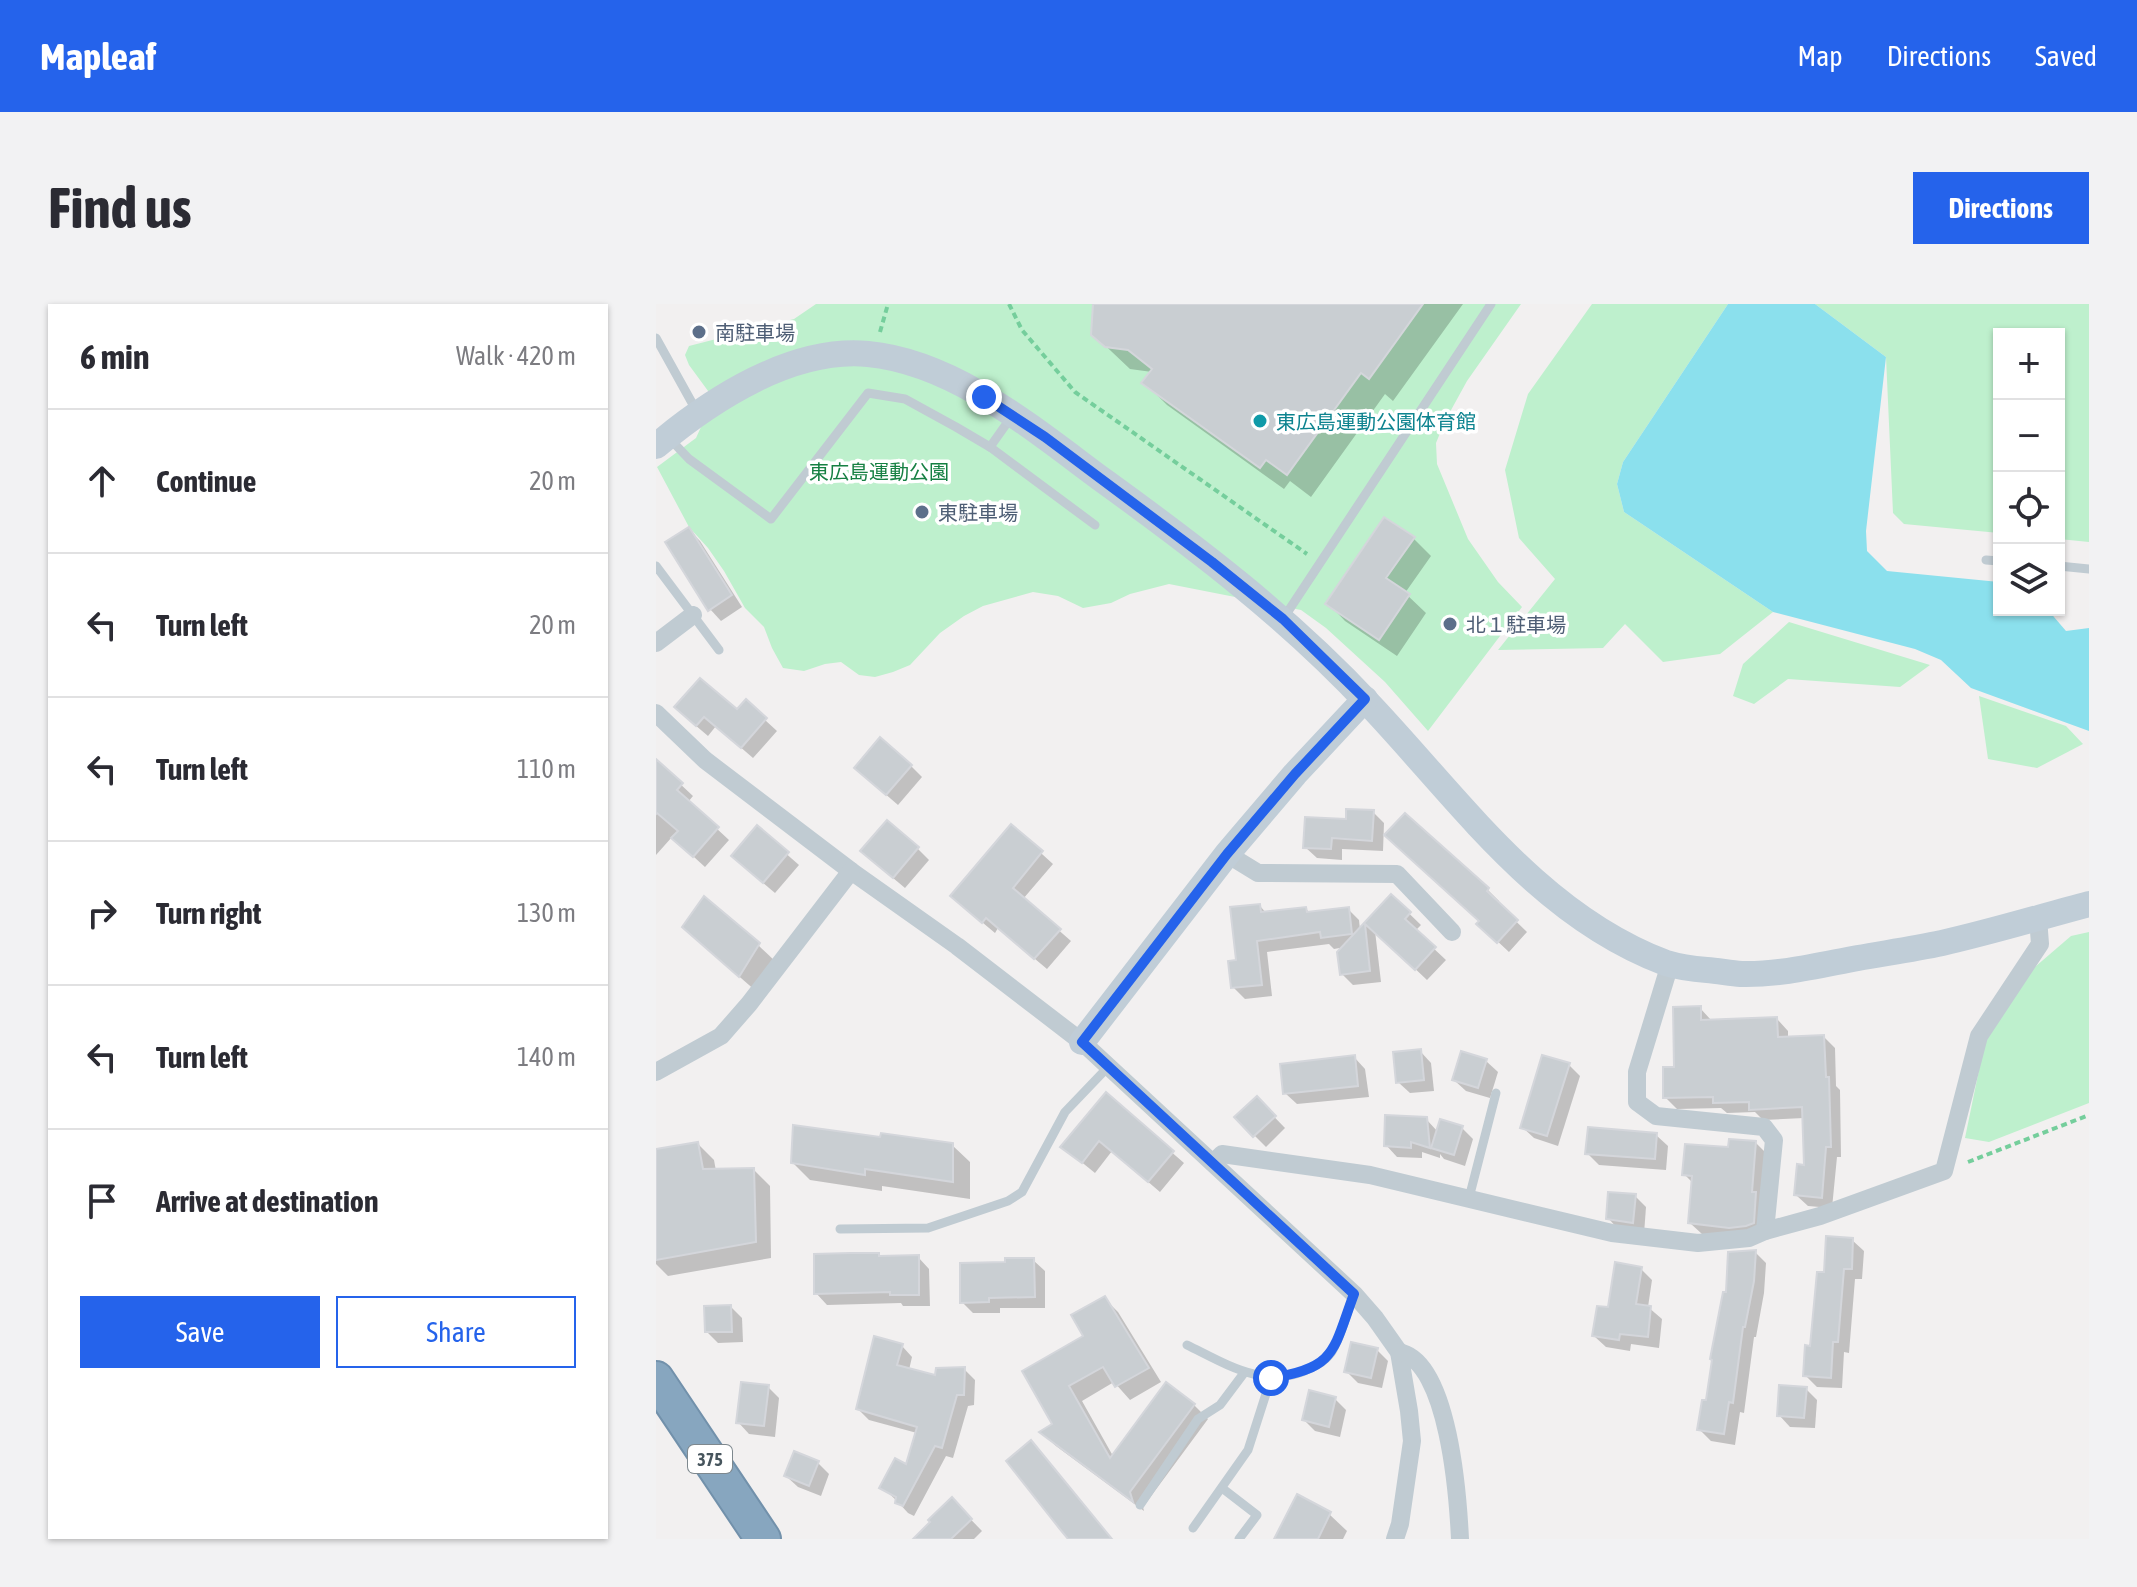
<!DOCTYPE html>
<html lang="en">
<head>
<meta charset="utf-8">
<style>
	body { margin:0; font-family:"Asap Condensed","Noto Sans JP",sans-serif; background:#f2f2f3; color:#2b2b33 }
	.controls { position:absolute; right:24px; top:24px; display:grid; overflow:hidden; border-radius:0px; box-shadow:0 2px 6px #0004 }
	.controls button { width:72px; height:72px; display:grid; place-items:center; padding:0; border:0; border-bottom:2px solid #e1e1e2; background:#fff; color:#2b2b33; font:40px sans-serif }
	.stop { position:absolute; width:24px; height:24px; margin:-18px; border:6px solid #2563eb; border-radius:50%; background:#fff }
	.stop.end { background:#2563eb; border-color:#fff; box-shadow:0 2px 8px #0008 }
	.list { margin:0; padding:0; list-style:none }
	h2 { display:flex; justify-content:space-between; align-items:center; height:104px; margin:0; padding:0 32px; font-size:34px }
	h2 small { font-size:26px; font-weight:400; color:#7c7c81 }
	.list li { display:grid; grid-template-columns:52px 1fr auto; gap:24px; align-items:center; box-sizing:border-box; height:144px; padding:0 32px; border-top:2px solid #e1e1e2 }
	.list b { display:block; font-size:30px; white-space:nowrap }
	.list em { font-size:26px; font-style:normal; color:#7c7c81 }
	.actions { display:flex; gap:16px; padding:24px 32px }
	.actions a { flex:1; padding:18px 0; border:2px solid #2563eb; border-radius:0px; text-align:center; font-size:28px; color:#2563eb }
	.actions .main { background:#2563eb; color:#fff }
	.icon { flex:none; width:44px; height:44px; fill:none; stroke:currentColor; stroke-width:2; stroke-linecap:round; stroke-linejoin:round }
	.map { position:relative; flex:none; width:1433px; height:1235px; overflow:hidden; border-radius:0px }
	header { display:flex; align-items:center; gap:48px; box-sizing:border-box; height:112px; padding:0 40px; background:#2563eb; color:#fff }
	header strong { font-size:38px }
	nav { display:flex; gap:44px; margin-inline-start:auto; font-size:28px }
	.intro { display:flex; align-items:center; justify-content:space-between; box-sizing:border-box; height:192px; padding:0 48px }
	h1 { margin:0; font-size:56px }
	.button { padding:20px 36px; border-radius:0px; background:#2563eb; color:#fff; font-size:28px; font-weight:700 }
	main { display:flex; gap:48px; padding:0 48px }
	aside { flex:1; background:#fff; border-radius:0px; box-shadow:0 2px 6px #0004 }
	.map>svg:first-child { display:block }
	.green { fill:#bef0cd }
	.water { fill:#8be0ed }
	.shadow { fill:#0003 }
	.building { fill:#c9ced2; stroke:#d4d6db; stroke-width:2 }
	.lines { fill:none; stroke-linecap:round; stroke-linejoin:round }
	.highway-casing { stroke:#7291ab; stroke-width:38 }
	.path { stroke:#75ce9c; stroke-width:4; stroke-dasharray:6 4; stroke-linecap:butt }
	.lane { stroke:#c0cbd2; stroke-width:9 }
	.street { stroke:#c0cbd2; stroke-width:18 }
	.secondary { stroke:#c0cdd7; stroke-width:26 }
	.highway { stroke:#87a6bf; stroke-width:34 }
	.route { stroke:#2563eb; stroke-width:10 }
	.service-dot { fill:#5c6f8a; stroke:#fff; stroke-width:3 }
	.culture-dot { fill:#0f9aa8; stroke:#fff; stroke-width:3 }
	.labels { text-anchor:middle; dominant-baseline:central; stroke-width:7; stroke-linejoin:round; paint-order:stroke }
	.shield { fill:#fff; stroke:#7e888e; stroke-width:2 }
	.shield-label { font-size:18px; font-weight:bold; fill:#47555d }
	.service-label { font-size:20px; fill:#4e5e75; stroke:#fff; text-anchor:start }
	.culture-label { font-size:20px; fill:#0d838f; stroke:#fff; text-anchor:start }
	.park-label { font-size:20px; fill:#168043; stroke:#fff }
</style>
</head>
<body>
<header>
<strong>Mapleaf</strong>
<nav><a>Map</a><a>Directions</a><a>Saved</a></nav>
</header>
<div class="intro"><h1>Find us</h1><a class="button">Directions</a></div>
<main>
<aside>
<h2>6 min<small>Walk · 420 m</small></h2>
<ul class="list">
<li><svg class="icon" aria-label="ahead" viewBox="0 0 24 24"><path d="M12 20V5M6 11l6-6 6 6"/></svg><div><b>Continue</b></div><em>20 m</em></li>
<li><svg class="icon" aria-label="left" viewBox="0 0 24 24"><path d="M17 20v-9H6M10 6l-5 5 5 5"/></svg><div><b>Turn left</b></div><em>20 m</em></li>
<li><svg class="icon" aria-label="left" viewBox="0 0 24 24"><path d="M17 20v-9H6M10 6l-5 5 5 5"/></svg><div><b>Turn left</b></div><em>110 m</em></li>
<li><svg class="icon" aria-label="right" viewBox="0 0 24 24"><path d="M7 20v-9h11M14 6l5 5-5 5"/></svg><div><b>Turn right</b></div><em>130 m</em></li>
<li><svg class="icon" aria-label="left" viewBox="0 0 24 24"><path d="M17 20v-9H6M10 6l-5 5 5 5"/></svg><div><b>Turn left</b></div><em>140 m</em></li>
<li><svg class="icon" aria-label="arrive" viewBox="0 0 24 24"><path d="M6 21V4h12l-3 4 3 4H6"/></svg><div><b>Arrive at destination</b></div></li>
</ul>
<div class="actions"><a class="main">Save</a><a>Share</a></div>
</aside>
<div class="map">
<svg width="1433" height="1235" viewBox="0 0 1433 1235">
	<rect width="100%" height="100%" fill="#f2f0f0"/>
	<!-- green -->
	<g class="green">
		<polygon points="160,0 865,0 811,77 789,117 780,139 781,160 812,235 842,278 866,303 772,427 729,378 670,324 645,306 513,280 474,290 455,299 427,304 402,292 377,288 327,302 308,312 284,329 254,361 237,368 219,373 203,371 185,358 169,360 148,367 127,364 116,344 108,323 89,304 68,267 52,244 33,223 1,163 40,134 45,123 66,106 33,61 29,51 33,42 138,15"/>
		<polygon points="936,0 1072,0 967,158 961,180 968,208 1117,308 1064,350 1007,358 969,320 947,344 842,346 899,275 863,234 849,166 872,90"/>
		<polygon points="1159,0 1433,0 1433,238 1403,235 1403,30 1343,30 1343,229 1248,220 1237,209 1230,53"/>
		<polygon points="1133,318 1274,361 1244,383 1132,375 1098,400 1077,392 1087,360"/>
		<polygon points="1323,392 1410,422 1427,440 1381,464 1332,455"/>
		<polygon points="1433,628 1433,799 1333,838 1309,834 1331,727 1366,674 1415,632"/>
	</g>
	<!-- water -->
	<polygon class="water" points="1072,0 1159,0 1230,53 1210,227 1211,247 1231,267 1343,278 1343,306 1392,306 1410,327 1433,324 1433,427 1315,384 1285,356 1259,345 1117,308 968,208 961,180 967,158"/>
	<!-- shadow -->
	<g class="shadow">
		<polygon points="438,0 807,0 737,97 729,90 655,193 634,177 628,185 511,101 488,78 496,68 474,65 437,30"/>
		<polygon points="32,225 44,237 86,303 65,317 54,305"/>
		<polygon points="757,234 775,252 749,289 770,309 741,352 689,317 672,299"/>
		<polygon points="81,408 109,416 121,427 97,454 60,422 52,432 32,415"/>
		<polygon points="255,462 266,473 242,501 212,475"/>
		<polygon points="6,463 37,492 32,498 73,536 49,563 16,533 0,551 0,470"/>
		<polygon points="717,508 728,519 727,547 686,545 686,556 661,554 649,543 691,517"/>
		<polygon points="749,511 832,586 843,597 841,599 871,628 853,648 823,620 825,618"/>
		<polygon points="356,523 397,560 367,595 415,637 391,665 342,624 339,629 308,603"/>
		<polygon points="101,524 143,561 119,589 88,563"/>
		<polygon points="261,544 273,556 249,584 218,558"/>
		<polygon points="735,592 765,621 759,627 790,656 771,676 719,627 725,678 697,681 686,670 689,643 678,645 673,640 611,648 616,692 589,695 577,683 582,658 604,602 611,610 650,605 655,610 692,605 703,616 704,626"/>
		<polygon points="46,640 102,641 120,658 101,688"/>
		<polygon points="1044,704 1055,716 1121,715 1132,727 1132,735 1168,733 1179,744 1180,782 1184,786 1185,853 1181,853 1176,904 1152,902 1140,891 1150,863 1148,814 1107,816 1099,808 1071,809 1065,804 1021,805 1009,793"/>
		<polygon points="764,747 775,759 778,787 754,789 742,778"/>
		<polygon points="698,753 709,765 713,793 641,800 629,789"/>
		<polygon points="830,757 842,768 834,794 810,787 798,776"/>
		<polygon points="913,761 924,772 902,842 878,834 866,823"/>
		<polygon points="450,791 528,859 504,888 456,847 439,869 407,843"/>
		<polygon points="601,795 629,824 610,843 581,814"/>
		<polygon points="770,815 782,828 806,824 817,835 809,862 788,855 784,850 784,854 766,848 766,854 741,853 730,841"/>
		<polygon points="1000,831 1012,842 1010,866 943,861 932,850"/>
		<polygon points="226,835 296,841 314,858 314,895 226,882 226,887 154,876 137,859"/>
		<polygon points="1100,839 1111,850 1108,930 1046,930 1034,919 1038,880 1028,870 1074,846"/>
		<polygon points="42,840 58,856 60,867 98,866 114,882 115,954 12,972 0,960 0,847"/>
		<polygon points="979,892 990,903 988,930 963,926 952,914"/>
		<polygon points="1196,936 1208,947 1206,975 1199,975 1193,1049 1188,1048 1186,1084 1161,1083 1150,1072 1170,970"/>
		<polygon points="1099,948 1110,959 1108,989 1100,1033 1098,1033 1088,1109 1084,1108 1079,1141 1055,1137 1043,1125 1052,1098 1072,991"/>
		<polygon points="223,951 226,954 262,953 273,965 274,1002 247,1002 245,999 171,1001 160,989"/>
		<polygon points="377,956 389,967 389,1004 344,1004 344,1009 317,1009 306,998 351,960"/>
		<polygon points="985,965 996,976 992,1003 1006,1015 1003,1044 975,1040 974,1047 950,1043 938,1032 954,1005"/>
		<polygon points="448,994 462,1008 505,1078 474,1096 458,1078 426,1097 457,1152 511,1081 538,1101 552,1115 487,1203 488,1207 400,1142 386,1128 399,1121 430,1033"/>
		<polygon points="75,1003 86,1014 87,1038 62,1039 51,1028"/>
		<polygon points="246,1042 256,1053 253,1066 281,1074 308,1065 319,1076 318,1101 312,1102 297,1154 290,1152 258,1212 252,1209 241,1197 226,1183 251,1163 261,1129 213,1116 202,1105"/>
		<polygon points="721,1046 732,1057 726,1084 702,1079 690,1067"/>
		<polygon points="112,1083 123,1094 119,1133 93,1130 82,1118"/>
		<polygon points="1150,1085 1161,1096 1159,1124 1134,1123 1123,1111"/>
		<polygon points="678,1094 690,1106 684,1133 659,1127 648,1116"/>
		<polygon points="162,1159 173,1170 165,1192 142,1183 130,1172"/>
		<polygon points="296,1196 326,1227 318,1235 260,1235"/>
		<polygon points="673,1210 691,1227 687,1235 620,1235"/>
	</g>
	<!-- building -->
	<g class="building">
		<polygon points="437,0 767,0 713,75 705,69 631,171 610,156 604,164 485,79 496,65 472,46 449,43 435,31"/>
		<polygon points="728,213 759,233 730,274 754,290 723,336 669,300"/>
		<polygon points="33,223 76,291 52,307 9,238"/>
		<polygon points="44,374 81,405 90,395 111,414 85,444 48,413 40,422 18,403"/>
		<polygon points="224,433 256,461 230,491 198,464"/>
		<polygon points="0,455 27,479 21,486 63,523 37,553 15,534 22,527 1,509 0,510"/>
		<polygon points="690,505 718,506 716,537 676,534 675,545 647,544 649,513 690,515"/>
		<polygon points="749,509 833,584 831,587 862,616 841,639 820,620 823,617 728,531"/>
		<polygon points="231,516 263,543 237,574 204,547"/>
		<polygon points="355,520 387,547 357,584 405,625 378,655 330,614 326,619 294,592"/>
		<polygon points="101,521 133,548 107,579 75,552"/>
		<polygon points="735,590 755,608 749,615 780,643 759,666 709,620 714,667 684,671 681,648"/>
		<polygon points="48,592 104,639 83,673 26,623"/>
		<polygon points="604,600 605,608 650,603 651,608 693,603 696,630 665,634 664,628 601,637 606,681 575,684 572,657 580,656 574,603"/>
		<polygon points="1045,702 1045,716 1121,713 1122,733 1168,731 1170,773 1173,773 1175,843 1170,843 1166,894 1138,891 1141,860 1148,861 1146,803 1093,806 1093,798 1057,799 1057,793 1007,794 1007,763 1018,763 1017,703"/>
		<polygon points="765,745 768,776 740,779 737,748"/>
		<polygon points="805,747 831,755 822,784 796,776"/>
		<polygon points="699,751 702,782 627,790 624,760"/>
		<polygon points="886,751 914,759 891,832 864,824"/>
		<polygon points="450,788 518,847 492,878 443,837 426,859 404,843"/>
		<polygon points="601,792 620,812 597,833 578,813"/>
		<polygon points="729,811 771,813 774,844 755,838 755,844 728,842"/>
		<polygon points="784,815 807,822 798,851 775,844"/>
		<polygon points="137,821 224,833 225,829 297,839 297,878 209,865 209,871 135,859"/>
		<polygon points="932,823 1001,829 999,855 929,850"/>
		<polygon points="1073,835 1100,837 1096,888 1100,888 1098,919 1090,922 1073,924 1032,919 1036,872 1026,871 1029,840 1072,843"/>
		<polygon points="42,838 47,865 98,864 100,938 0,956 0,845"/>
		<polygon points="952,888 980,890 977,919 950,915"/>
		<polygon points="1170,932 1197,934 1196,965 1188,965 1182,1038 1177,1038 1175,1074 1147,1072 1149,1041 1154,1042 1161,968 1168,968"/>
		<polygon points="1100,946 1098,977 1089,1023 1087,1023 1077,1099 1073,1098 1068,1130 1041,1126 1046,1096 1050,1096 1056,1056 1054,1055 1067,988 1070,988 1072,948"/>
		<polygon points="194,949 223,949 223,952 263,951 263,991 234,991 234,988 158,990 158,950"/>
		<polygon points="349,954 378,954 379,993 333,994 333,998 304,999 304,959 349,958"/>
		<polygon points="959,958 986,963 980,1000 995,1002 992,1033 964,1030 963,1036 936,1032 941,1002 952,1003"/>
		<polygon points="449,992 493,1064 459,1083 447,1063 413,1082 454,1154 510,1078 539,1100 474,1188 477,1198 383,1128 396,1120 366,1067 427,1032 415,1011"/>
		<polygon points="75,1001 76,1028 49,1028 48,1002"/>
		<polygon points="218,1032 247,1040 241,1061 279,1071 280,1064 309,1063 308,1091 301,1091 286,1144 279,1142 247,1202 239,1199 240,1193 223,1184 239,1154 250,1160 261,1123 200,1105"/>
		<polygon points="695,1038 722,1044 715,1074 688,1068"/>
		<polygon points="85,1078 113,1081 108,1122 80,1119"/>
		<polygon points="1123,1081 1151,1083 1148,1114 1121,1112"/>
		<polygon points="653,1086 680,1093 673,1123 646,1116"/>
		<polygon points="375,1136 456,1235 412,1235 403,1224 350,1157"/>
		<polygon points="138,1147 163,1157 153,1182 128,1172"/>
		<polygon points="641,1190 675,1208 662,1235 618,1235"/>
		<polygon points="296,1193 316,1215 295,1235 257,1235 274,1218 272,1216"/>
	</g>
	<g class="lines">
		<defs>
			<polyline id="highway" points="0,1075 107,1235"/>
		</defs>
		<!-- highway casing -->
		<use href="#highway" class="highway-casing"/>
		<!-- path -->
		<g class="path">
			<polyline points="353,0 366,26 419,88 651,250"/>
			<polyline points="224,28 232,0"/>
			<polyline points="1312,858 1433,811"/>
		</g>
		<!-- lane -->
		<g class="lane">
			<polyline points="0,34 40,106"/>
			<polyline points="14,135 33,155 115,215 212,89 249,95 300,123 334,143 439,221"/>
			<polyline points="334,143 356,112"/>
			<polyline points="1330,256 1343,257"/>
			<polyline points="0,262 63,346"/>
			<polyline points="1403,262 1433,265"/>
			<polyline points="627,315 835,0"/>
			<polyline points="813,894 840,789"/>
			<polyline points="184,925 272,924 352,897 366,888 409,808 453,762"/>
			<path d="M531 1041C570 1060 611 1087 655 1064 663 1060 669 1057 675 1049 685 1034 691 1008 698 990"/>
			<polyline points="566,1184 601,1211 583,1235"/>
			<polyline points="484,1201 542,1115 564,1101 588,1069"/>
			<polyline points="537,1224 592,1146 615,1074"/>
		</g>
		<!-- street -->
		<g class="street">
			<polyline points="0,339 37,311"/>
			<polyline points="0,409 49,456 195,567 301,642 426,738 698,990 719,1014 743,1048 753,1107 756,1137 744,1220 739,1235"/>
			<polyline points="571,550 602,569 741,570 796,628"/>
			<polyline points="1014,660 981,768 981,798 1000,812 1108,823 1118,836 1109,927"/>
			<polyline points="0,768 65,732 93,700 195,567"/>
			<polyline points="557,859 566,850 714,871 956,929 1042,939 1093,934 1109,927 1164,912 1288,867 1323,732 1384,640 1382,614"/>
			<path d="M743 1048C793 1057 802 1194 804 1235"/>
		</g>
		<!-- secondary -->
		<g class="secondary">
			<path d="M0 142C56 95 136 43 212 50 299 58 380 127 448 177 542 245 634 315 713 400 803 495 882 611 1010 659 1023 663 1038 665 1051 666 1062 667 1074 669 1085 670 1124 671 1164 661 1202 654 1230 649 1258 645 1286 639 1335 628 1384 613 1433 600"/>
			<polyline points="426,738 571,550 639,470 709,395"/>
		</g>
		<!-- highway -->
		<use href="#highway" class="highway"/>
	</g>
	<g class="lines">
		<!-- route -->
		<path class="route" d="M328 93 389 133 556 258 627 315 709 395 639 470 571 550 426 738 698 990C677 1046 681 1064 615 1074"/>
	</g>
	<!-- markers -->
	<g class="service-dot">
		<circle cx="43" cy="28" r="8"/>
		<circle cx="266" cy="208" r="8"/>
		<circle cx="794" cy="320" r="8"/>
	</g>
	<circle class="culture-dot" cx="604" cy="117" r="8"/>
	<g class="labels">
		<!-- shield labels -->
		<rect class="shield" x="32" y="1141" width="44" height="28" rx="6"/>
		<g class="shield-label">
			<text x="54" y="1155">375</text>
		</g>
		<!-- service labels -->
		<g class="service-label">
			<text x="59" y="28">南駐車場</text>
			<text x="282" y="208">東駐車場</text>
			<text x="810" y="320">北１駐車場</text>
		</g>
		<!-- culture labels -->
		<g class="culture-label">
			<text x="620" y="117">東広島運動公園体育館</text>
		</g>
		<!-- park labels -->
		<g class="park-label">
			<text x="223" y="167">東広島運動公園</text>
		</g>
	</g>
</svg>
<div class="controls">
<button>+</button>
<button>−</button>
<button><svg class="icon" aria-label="locate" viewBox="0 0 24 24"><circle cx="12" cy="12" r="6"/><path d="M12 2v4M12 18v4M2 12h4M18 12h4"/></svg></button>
<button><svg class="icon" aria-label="layers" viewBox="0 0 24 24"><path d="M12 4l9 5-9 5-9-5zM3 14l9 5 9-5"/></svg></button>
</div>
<div class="stop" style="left:615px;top:1074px"></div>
<div class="stop end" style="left:328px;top:93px"></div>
</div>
</main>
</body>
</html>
